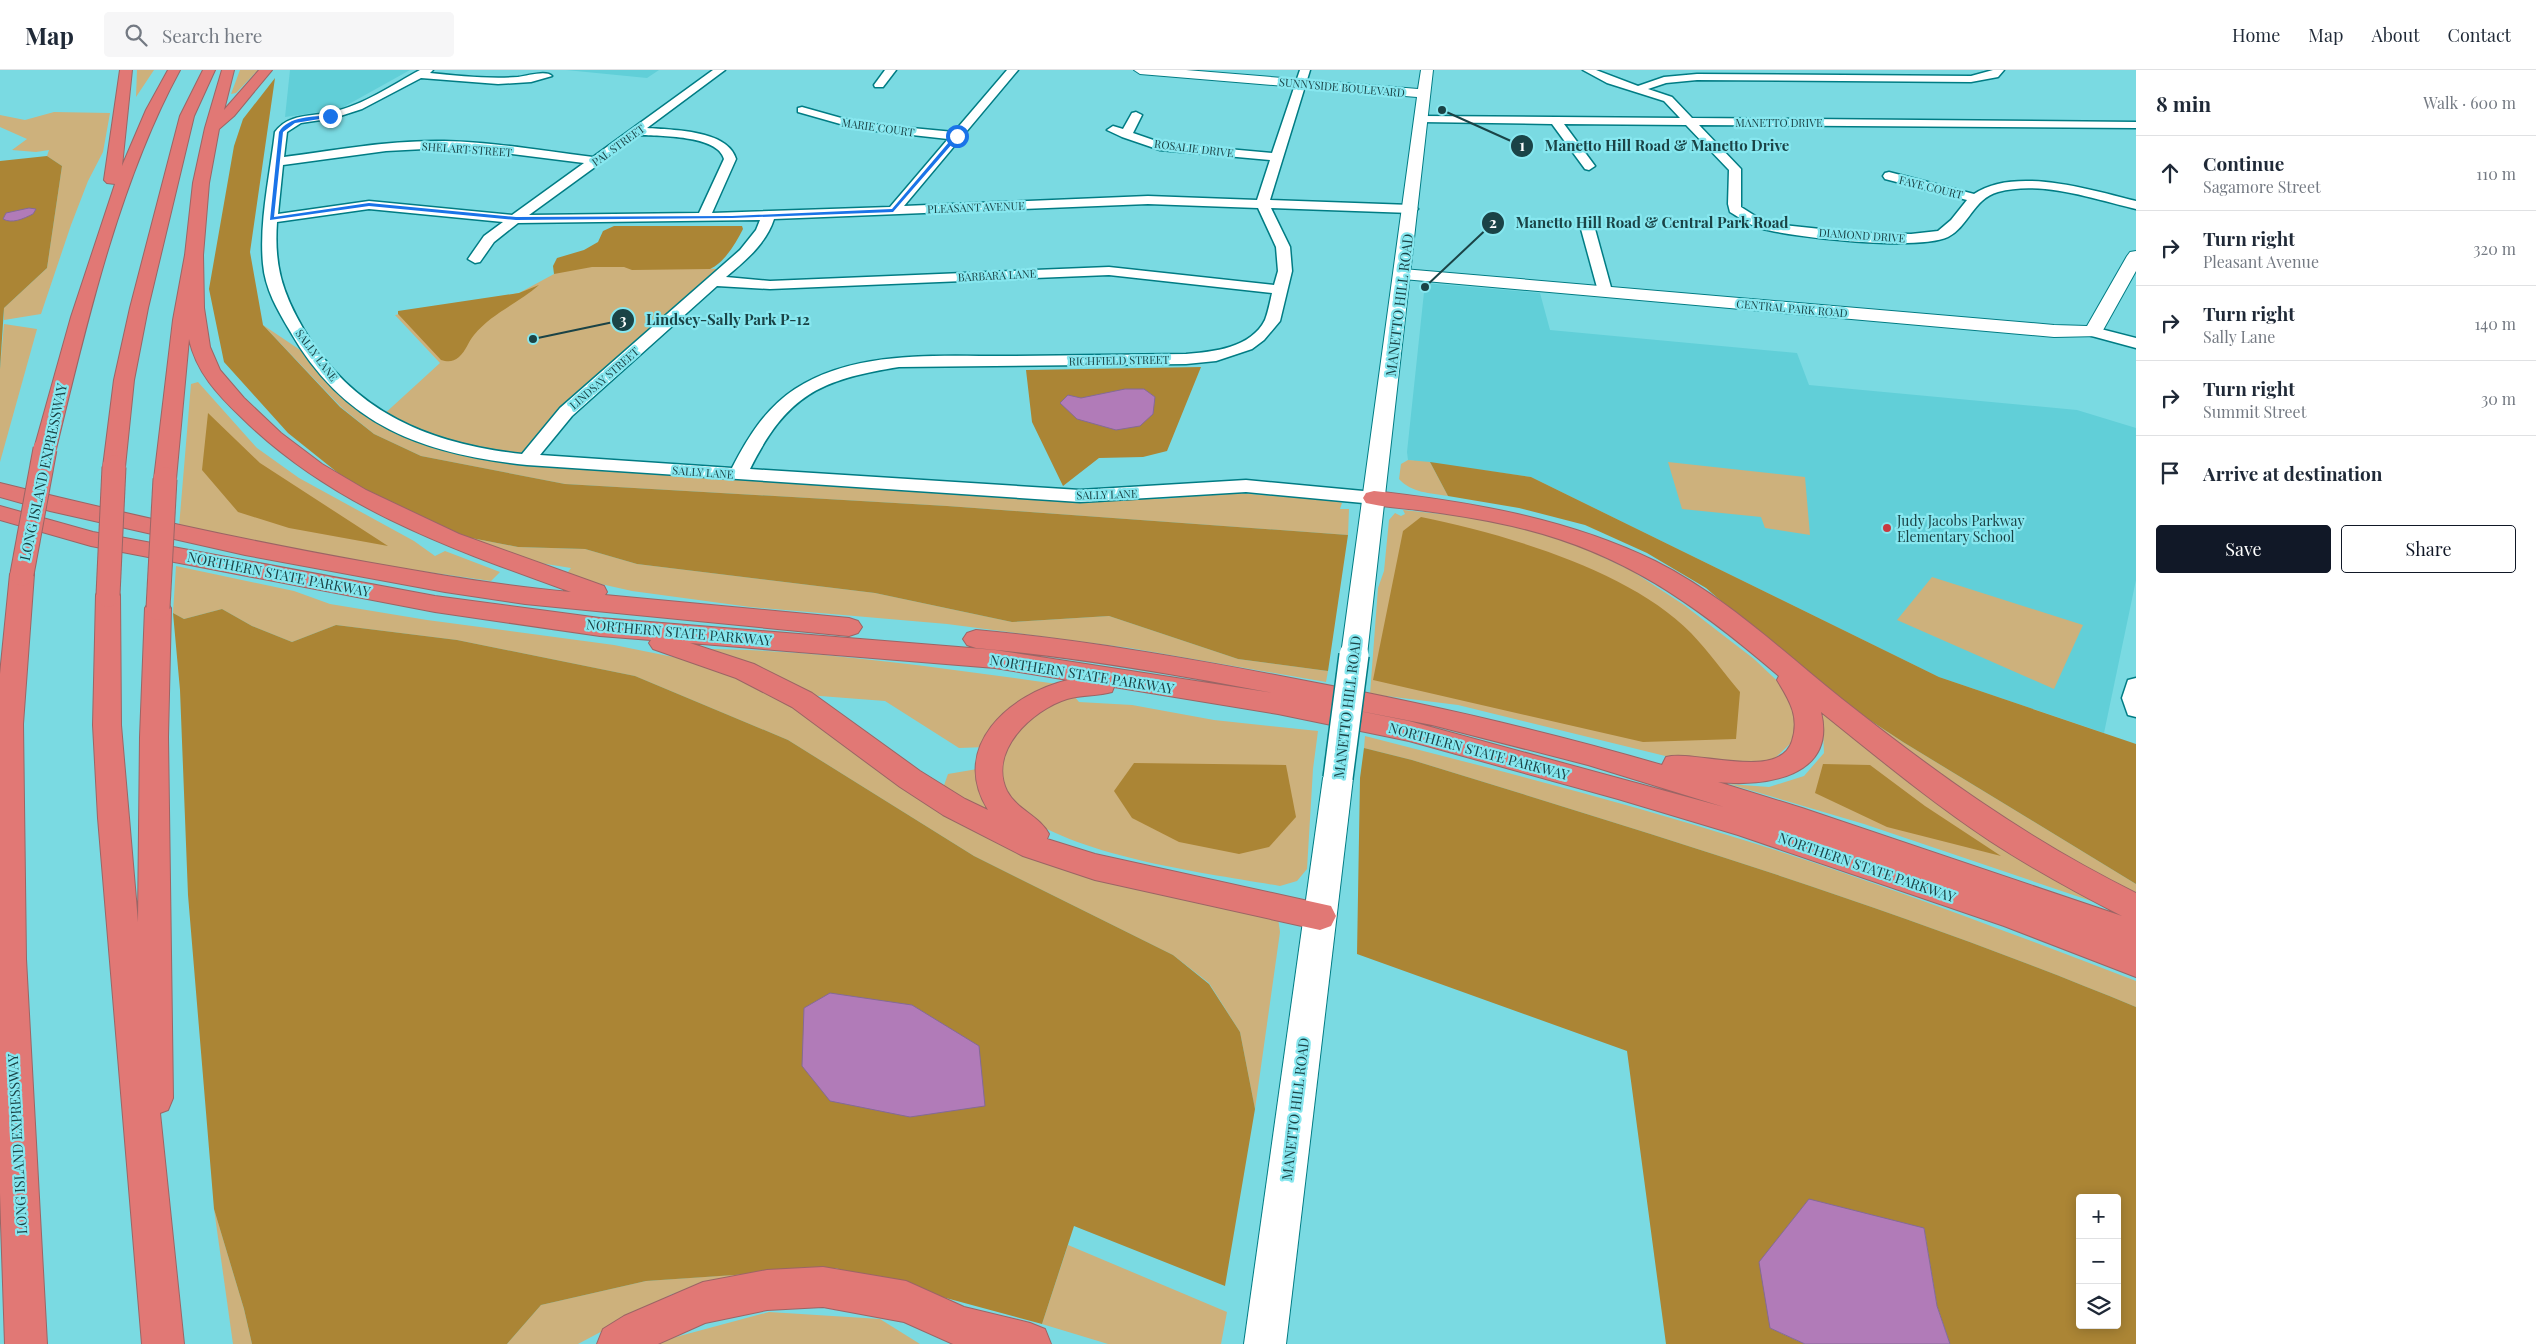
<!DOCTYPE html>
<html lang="en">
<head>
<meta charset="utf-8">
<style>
	body { margin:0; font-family:"Playfair Display",serif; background:#f6f6f7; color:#1f2937 }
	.controls { position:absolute; right:15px; bottom:15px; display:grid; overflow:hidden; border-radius:5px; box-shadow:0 2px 12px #0003 }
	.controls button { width:45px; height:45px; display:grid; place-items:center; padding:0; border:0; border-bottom:1px solid #e0e1e3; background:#fff; color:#1f2937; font:25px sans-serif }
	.stop { position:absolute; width:15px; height:15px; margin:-11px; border:4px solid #1a73e8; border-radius:50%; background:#fff }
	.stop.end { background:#1a73e8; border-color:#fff; box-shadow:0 1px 5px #0008 }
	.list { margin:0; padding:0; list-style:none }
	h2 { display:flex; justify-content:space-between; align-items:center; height:65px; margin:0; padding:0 20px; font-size:21px }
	h2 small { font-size:16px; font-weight:400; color:#747a83 }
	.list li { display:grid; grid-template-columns:32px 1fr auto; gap:15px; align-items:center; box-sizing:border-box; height:75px; padding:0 20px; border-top:1px solid #e0e1e3 }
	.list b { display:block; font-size:19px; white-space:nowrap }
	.list p { margin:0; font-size:16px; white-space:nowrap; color:#747a83 }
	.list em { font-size:16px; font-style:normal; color:#747a83 }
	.actions { display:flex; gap:10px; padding:15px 20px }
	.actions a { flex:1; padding:11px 0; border:1px solid #111827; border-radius:5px; text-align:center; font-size:18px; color:#111827 }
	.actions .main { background:#111827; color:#fff }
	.icon { flex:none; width:28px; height:28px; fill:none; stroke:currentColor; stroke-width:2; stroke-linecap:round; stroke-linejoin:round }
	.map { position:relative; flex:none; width:2136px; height:1274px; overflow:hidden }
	header { display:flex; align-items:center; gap:30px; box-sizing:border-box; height:70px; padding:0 25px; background:#fff; border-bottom:1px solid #e0e1e3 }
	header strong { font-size:24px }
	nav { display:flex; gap:28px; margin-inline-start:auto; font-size:18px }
	.search { width:350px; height:45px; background:#f6f6f7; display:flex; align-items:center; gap:12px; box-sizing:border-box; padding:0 18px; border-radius:5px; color:#747a83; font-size:19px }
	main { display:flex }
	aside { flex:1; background:#fff }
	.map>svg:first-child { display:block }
	.built { fill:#61cfd8 }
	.green { fill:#cdb17c }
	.forest { fill:#ab8535; fill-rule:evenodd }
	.water { fill:#b17bb8; stroke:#846a96 }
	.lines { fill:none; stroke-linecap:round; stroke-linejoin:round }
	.minor-casing { stroke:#007c84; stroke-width:3 }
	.tertiary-casing { stroke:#007c84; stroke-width:2 }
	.secondary-casing { stroke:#007c84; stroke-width:2 }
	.motorway-casing { stroke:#9b6565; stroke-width:2 }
	.minor { fill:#fff; fill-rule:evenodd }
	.tertiary { fill:#fff; fill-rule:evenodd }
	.secondary { fill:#fff; fill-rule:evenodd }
	.motorway { fill:#e17875; fill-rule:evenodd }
	.secondary-bridge-casing { stroke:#007c84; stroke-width:32; stroke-linecap:butt }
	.motorway-bridge-casing { stroke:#9b6565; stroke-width:25; stroke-linecap:butt }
	.secondary-bridge { stroke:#fff; stroke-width:29 }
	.motorway-bridge { stroke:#e17875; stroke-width:23 }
	.route { fill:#1a73e8 }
	.poi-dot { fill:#c93940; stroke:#87e7ef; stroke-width:2 }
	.labels { text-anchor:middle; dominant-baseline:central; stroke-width:4.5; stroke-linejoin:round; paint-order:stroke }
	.far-street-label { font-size:11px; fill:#1a4346; stroke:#87e7ef }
	.street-label { font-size:14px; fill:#1a4346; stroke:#87e7ef }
	.poi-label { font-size:14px; fill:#1a4346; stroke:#87e7ef; text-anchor:start }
	.leader { fill:none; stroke:#1a4346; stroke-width:2 }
	.callout-dot { fill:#1a4346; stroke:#87e7ef; stroke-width:2 }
	.mark-label { font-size:15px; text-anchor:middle; font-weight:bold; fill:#fff }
	.callout-label { font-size:15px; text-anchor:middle; font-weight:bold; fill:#1a4346; stroke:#87e7ef; stroke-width:4.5; stroke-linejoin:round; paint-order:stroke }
</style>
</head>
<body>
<header>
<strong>Map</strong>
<div class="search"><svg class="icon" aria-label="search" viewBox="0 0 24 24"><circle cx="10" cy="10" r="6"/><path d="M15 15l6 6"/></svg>Search here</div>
<nav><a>Home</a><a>Map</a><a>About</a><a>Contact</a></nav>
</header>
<main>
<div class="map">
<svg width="2136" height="1274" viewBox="0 0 2136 1274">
	<rect width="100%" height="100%" fill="#7adae2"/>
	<!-- built -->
	<g class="built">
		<polygon points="290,0 410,0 340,39 285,47"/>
		<polygon points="566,0 659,0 647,8"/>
		<polygon points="1425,213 1540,223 1550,260 1797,283 1809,315 2077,340 2136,358 2136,510 2104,663 1939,607 1531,407 1408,390 1407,382"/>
	</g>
	<!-- green -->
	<g class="green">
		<polygon points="137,0 154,0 136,27"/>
		<polygon points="240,0 258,0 236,23 231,24"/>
		<polygon points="54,42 110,43 103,82 88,111 71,155 41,244 4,250 4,238 47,198 62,96 47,86 49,80 36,82 12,80 27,69 0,57 0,45 25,50"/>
		<polygon points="577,185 726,200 527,388 1163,429 1227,422 1337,431 1342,433 1340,439 1349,439 1348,465 947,436 565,414 421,386 374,364 341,337 263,255 327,298 382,346 440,293 395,245 519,223 554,204"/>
		<polygon points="4,254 37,259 0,392 0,299"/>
		<polygon points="198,312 257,378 299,408 414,471 435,486 445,481 500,502 491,511 393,497 179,457 191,314"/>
		<path d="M1408 390 1430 392 1448 426C1430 423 1412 423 1399 409L1401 394Z"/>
		<polygon points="1668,392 1805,407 1810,465 1765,458 1761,447 1682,439"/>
		<polygon points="1403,440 1469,447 1528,459 1586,479 1632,501 1684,535 1754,589 1787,620 1797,647 1793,671 1774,689 1754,696 1706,696 1458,635 1370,624 1378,518 1384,501 1389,450 1395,443 1401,446 1405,444"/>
		<polygon points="461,466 518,477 585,479 637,494 875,523 1012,552 1109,546 1238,589 1328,601 1326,612 1130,578 947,554 750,537 632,521 565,506 571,498 509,488"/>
		<polygon points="176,496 294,521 330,534 427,550 614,575 683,589 751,614 797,639 915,725 1278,848 1280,862 1255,1039 1240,962 1209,913 1173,885 974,786 788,670 635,606 457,570 336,555 292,572 252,556 222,539 184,549 173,543"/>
		<polygon points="1932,507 2083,555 2054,619 1897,550"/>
		<path d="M698 579C818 579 939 598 1058 614L986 677 959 678 885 631 807 625Z"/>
		<polygon points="1827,622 1903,672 2136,814 2136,828 1999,752"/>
		<path d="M1075 627 1079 632 1132 635 1214 650 1318 661 1313 699 1307 799 1297 811 1280 816C1205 803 1074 787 1015 739 1006 732 1001 713 996 702 1012 658 1026 636 1075 627Z"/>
		<polygon points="1822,639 2103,835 1864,754 1729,714 1769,717 1804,706 1824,683"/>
		<path d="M1365 666C1494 699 1623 732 1750 772 1880 813 2008 862 2136 911V937C1900 839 1656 765 1412 690L1364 678Z"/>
		<polygon points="983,698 995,745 942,721 948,704"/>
		<polygon points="214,1139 244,1239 252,1274 233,1274"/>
		<polygon points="1068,1175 1227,1242 1221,1274 1108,1274 1042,1254"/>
		<polygon points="760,1203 672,1224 578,1274 507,1274 541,1235 646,1211"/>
		<polygon points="769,1242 880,1249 920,1274 650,1274"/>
	</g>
	<!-- forest -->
	<g class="forest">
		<polygon points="275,8 250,182 263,255 340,337 374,364 421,386 565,414 947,436 1348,465 1328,601 1238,589 1109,546 1012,552 875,523 637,494 585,479 518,477 461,466 393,438 343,407 288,363 224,292 209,219 234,76 243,49"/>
		<polygon points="47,86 62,96 47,198 4,238 0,299 0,91"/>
		<path d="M614 156H742L743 159C736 173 724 193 710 199L632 200 624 197H592L554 204 553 196 557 188 584 180 598 172 603 161Z"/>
		<path d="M539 215C519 233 492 243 474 265 468 272 466 281 459 287 453 292 448 292 441 290L398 244V241L519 223Z"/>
		<polygon points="1201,297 1167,381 1143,387 1099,388 1063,416 1032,352 1026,300"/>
		<polygon points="208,343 260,393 388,476 289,458 238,442 202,400"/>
		<polygon points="1430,392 1531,407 1939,607 2136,674 2136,814 1903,672 1827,622 1706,518 1647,483 1585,455 1519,438 1448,426"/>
		<path d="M1421 447C1505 464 1631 501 1691 563 1709 582 1724 603 1740 622L1736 669 1643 672 1373 610 1403 461Z"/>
		<polygon points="222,539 252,556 292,572 336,555 457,570 635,606 788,670 974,786 1173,885 1209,914 1240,962 1255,1039 1225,1216 1074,1156 1042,1254 835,1198 646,1211 541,1235 507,1274 252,1274 244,1239 214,1139 188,825 180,620 173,543 184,549"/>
		<path d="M1364 678 1412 690C1656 765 1900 839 2136 937V1274H1950L1937 1236 1924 1158 1770 1258 1805 1274H1666L1627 981 1357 884 1360 708ZM2080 1128H2117V1255H2080Z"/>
		<polygon points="1134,693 1286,695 1296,747 1269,777 1239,784 1179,772 1132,748 1114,721"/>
		<polygon points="1823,694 1870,695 1925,736 2001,786 1887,757 1815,723"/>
	</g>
	<!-- water -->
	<g class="water">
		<path d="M29 138 36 139 33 144C23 149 12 154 3 149L6 143Z"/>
		<polygon points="1125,319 1144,319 1155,327 1153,344 1140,356 1116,360 1077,349 1060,333 1068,325 1081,328"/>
		<polygon points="830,923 912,935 979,976 985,1036 910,1047 830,1031 802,996 804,938"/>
		<polygon points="1809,1129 1924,1158 1937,1236 1950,1274 1805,1274 1770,1258 1759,1192"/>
	</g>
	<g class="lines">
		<defs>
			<g id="minor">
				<path d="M420 0H433L430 3C459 6 489 9 518 7 527 6 546 0 552 6L531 12 498 14 421 8 362 39 334 48 301 53 287 62 284 87C337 80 390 70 444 71 494 72 543 81 593 87L713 0H725L647 58C673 60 728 60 736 89L712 143 890 137 948 69 858 59 798 42V38L802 37 859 53 954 62 1007 0H1018L904 136 1148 126 1257 130 1270 90 1160 80 1122 67 1107 60 1113 56 1123 59 1132 43 1136 42 1142 45 1133 63 1162 73 1272 83 1300 0H1310L1270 130 1411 135 1418 139 1411 143 1271 138 1290 177 1292 201 1280 251 1264 270 1252 279 1216 291 1186 294 899 297C819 310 787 325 750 399L1080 420 1246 410 1374 422 1381 424 1383 428 1381 432 1374 434 1246 422 1080 432 527 395C423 384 344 356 290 261 278 241 265 219 263 194 259 151 270 105 275 62 289 43 311 47 332 42 364 35 392 15 420 0ZM639 65C659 66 718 65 724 89L699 143 529 145ZM444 78 487 81 584 93 512 145 369 131 278 144 283 95 386 81ZM1148 134 1258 138 1276 177 1278 201 1274 215 1109 197 770 211 726 207C745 191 766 174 774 149ZM369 139 503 152 484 166 468 189 475 193 480 192 494 172 518 153 760 150 756 160 740 180 560 338 522 384C430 374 354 343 304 260 282 222 274 196 277 152ZM1109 205 1272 223C1270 232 1268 242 1265 250 1251 278 1213 282 1186 284 1129 285 1073 285 1016 286 944 287 858 278 795 319 765 339 748 367 732 398L540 385 572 346 717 216 770 219Z"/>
				<polygon points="885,0 896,0 883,17 875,17 874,15"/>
				<path d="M1583 0H1596L1638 16 1664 7 1697 4 1971 6 1993 0H2004L1998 7 1971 12 1697 10 1666 13 1648 19 1672 27 1692 48 2136 52V58L1699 55 1741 99V137L1760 149 1783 155 1858 163 1911 164 1938 161 1951 150 1967 130 1885 109 1883 106 1885 103 1889 102 1974 124C2015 96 2091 120 2136 131V139C2094 129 2041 110 1998 122 1973 129 1969 156 1948 167 1919 181 1793 168 1760 158 1749 155 1740 148 1730 142L1728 134 1729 100 1686 55 1564 54 1595 96 1589 100 1585 99 1552 54 1422 52 1416 49 1422 46 1680 48 1664 31 1607 13Z"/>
				<polygon points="1588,155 1595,159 1612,221 1610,224 1605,225 1598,221 1581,159"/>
				<polygon points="2093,257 2136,268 2136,278 2088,265 2085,262 2088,259"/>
				<polygon points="2136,608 2136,647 2128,645 2122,628 2128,610"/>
			</g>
			<polygon id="tertiary" points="2136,181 2136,201 2102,262 2100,266 2054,267 1403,209 1397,208 1394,204 1397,200 1403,199 2054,255 2087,256 2127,186 2130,182"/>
			<g id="secondary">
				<polygon points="1134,0 1186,0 1418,19 1421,0 1433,0 1367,585 1363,591 1354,594 1345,591 1341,585 1417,27 1140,4"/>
				<polygon points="1338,697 1348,700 1353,708 1286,1274 1244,1274 1323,708 1328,700"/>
			</g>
			<g id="motorway">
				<path d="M120 0H132L122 96 146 40 168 0H180C119 112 86 255 56 379L53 384 45 385 37 384 34 379 71 247 115 114 107 113 104 110Z"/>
				<polygon points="203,0 215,0 194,46 148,238 134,310 125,397 122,402 114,404 106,402 103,397 114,310 130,238 180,46"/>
				<path d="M222 0H234L224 40 259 0H272L234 46 219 59 209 113 203 185 204 238 210 277 220 300 244 328 281 363 322 394 366 420 459 464 604 516 607 522 605 525 849 548 858 551 862 557 858 563 849 566 525 534 445 522 245 485 50 441 0 427V413C121 443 242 470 366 492 434 504 502 516 571 522 452 479 333 438 241 347 218 325 196 302 189 269L176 409 173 414 165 416 157 414 154 409 173 250 185 185 193 113 205 58Z"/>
				<path d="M1374 421C1470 432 1567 448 1655 491 1725 526 1782 581 1842 629 1937 704 2027 769 2136 823V907L2004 856 1738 765 1618 729 1409 671 1278 644 1114 617 1112 622C1097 626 1081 625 1067 629 1032 640 988 681 1007 721 1017 740 1040 746 1049 764L1047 769 1095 784 1331 836 1336 846 1331 856 1320 860 1095 810 1023 786 943 745 900 717 792 637 736 608 653 579 649 573 651 570 600 566 435 542 91 476 0 450V436L93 462 435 526 600 548 995 580 1273 623C1174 604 1076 587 976 578L967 575 963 569 967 563 976 560C1085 570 1193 589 1301 610 1423 633 1543 660 1662 695L1666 687C1694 679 1779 712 1792 671 1800 646 1789 630 1777 610L1779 606C1695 534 1622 481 1512 456 1481 449 1450 444 1418 440 1401 438 1383 437 1366 433L1363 428 1366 423ZM690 573 995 598 1068 610C1009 624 949 677 988 740L965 729 920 701 812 623 754 594ZM1339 637 1432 655 1588 695 1724 737 1409 651ZM1821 642C1876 686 1931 732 1990 771 2033 799 2077 823 2122 846L1802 738 1718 712C1765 717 1837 707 1821 642Z"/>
				<polygon points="22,496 31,498 34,504 23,654 26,889 47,1274 5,1274 0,1123 0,604 10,504 13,498"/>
				<polygon points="108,517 117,519 120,525 121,655 138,852 140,667 145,538 149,532 158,530 167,532 171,538 168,667 173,1028 168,1040 160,1043 184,1274 142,1274 98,748 93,655 96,525 99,519"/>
				<polygon points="823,1197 906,1211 964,1237 1030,1253 1045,1259 1051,1274 953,1274 904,1252 823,1237 767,1240 705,1253 658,1274 597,1274 603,1259 624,1246 703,1212 767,1200"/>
			</g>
		</defs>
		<!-- minor casing -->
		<use href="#minor" class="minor-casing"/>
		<!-- tertiary casing -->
		<use href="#tertiary" class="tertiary-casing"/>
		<!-- secondary casing -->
		<use href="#secondary" class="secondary-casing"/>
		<!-- motorway casing -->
		<use href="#motorway" class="motorway-casing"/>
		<!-- minor -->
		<use href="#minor" class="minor"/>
		<!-- tertiary -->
		<use href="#tertiary" class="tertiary"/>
		<!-- secondary -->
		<use href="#secondary" class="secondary"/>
		<!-- motorway -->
		<use href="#motorway" class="motorway"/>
		<defs>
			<polyline id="secondary-bridge" points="1338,708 1354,585"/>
			<g id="motorway-bridge">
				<polyline points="22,504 45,379"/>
				<polyline points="108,525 114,397"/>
				<polyline points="158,538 165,409"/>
			</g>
		</defs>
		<!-- secondary-bridge casing -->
		<use href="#secondary-bridge" class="secondary-bridge-casing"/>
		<!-- motorway-bridge casing -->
		<use href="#motorway-bridge" class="motorway-bridge-casing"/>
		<!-- secondary-bridge -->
		<use href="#secondary-bridge" class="secondary-bridge"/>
		<!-- motorway-bridge -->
		<use href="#motorway-bridge" class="motorway-bridge"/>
	</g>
	<!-- route -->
	<path class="route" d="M330 45 332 47 295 53 283 62 274 147 369 133 516 147 732 146 892 139 955 65 959 66 893 142 732 148 516 150 369 136 270 150 279 62C288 46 314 47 330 45Z"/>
	<!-- markers -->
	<circle class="poi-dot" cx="1887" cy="458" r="5"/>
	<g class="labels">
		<!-- far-street labels -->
		<g class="far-street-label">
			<text transform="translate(1342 17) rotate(5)">SUNNYSIDE BOULEVARD</text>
			<text x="1779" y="52">MANETTO DRIVE</text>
			<text transform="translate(878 57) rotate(8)">MARIE COURT</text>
			<text transform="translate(618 75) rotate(-36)">PAL STREET</text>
			<text transform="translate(1194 78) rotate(7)">ROSALIE DRIVE</text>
			<text transform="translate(467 79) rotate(4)">SHELART STREET</text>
			<text transform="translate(1931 117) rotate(14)">FAYE COURT</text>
			<text transform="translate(976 137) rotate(-2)">PLEASANT AVENUE</text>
			<text transform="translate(1862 165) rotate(4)">DIAMOND DRIVE</text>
			<text transform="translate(997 205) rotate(-3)">BARBARA LANE</text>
			<text transform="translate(1792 238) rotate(5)">CENTRAL PARK ROAD</text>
			<text transform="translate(317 285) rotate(53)">SALLY LANE</text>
			<text transform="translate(1119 290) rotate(-1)">RICHFIELD STREET</text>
			<text transform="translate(604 308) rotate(-41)">LINDSAY STREET</text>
			<text transform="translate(703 402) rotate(4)">SALLY LANE</text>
			<text transform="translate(1107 424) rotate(-2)">SALLY LANE</text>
		</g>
		<!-- street labels -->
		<g class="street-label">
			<text transform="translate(1399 235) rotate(-83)">MANETTO HILL ROAD</text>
			<text transform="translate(43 402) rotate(-78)">LONG ISLAND EXPRESSWAY</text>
			<text transform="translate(279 504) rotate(11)">NORTHERN STATE PARKWAY</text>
			<text transform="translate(679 562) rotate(5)">NORTHERN STATE PARKWAY</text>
			<text transform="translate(1082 604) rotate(9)">NORTHERN STATE PARKWAY</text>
			<text transform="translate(1347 637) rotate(-83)">MANETTO HILL ROAD</text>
			<text transform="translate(1479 681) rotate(15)">NORTHERN STATE PARKWAY</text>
			<text transform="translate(1867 797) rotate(19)">NORTHERN STATE PARKWAY</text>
			<text transform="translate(1295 1039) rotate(-83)">MANETTO HILL ROAD</text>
			<text transform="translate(17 1074) rotate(-93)">LONG ISLAND EXPRESSWAY</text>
		</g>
		<!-- poi labels -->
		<g class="poi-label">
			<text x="1897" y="450">Judy Jacobs Parkway<tspan x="1897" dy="16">Elementary School</tspan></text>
		</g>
	</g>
	<!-- callouts -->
	<path class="leader" d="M1442 40L1522 76M1425 217L1493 153M533 269L623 250"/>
	<g class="callout-dot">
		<circle cx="1442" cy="40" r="5"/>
		<circle cx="1425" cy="217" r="5"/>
		<circle cx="533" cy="269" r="5"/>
		<circle cx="1522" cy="76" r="12"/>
		<circle cx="1493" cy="153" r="12"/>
		<circle cx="623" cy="250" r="12"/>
	</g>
	<g class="mark-label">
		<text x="1522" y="81">1</text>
		<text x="1493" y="158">2</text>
		<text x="623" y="255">3</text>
	</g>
	<g class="callout-label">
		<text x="1667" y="81">Manetto Hill Road &amp; Manetto Drive</text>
		<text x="1652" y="158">Manetto Hill Road &amp; Central Park Road</text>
		<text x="728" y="255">Lindsey-Sally Park P-12</text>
	</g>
</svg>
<div class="controls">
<button>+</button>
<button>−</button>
<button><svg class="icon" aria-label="layers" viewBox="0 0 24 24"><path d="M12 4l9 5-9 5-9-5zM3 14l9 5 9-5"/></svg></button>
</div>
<div class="stop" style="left:957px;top:66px"></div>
<div class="stop end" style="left:330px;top:46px"></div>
</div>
<aside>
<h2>8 min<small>Walk · 600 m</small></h2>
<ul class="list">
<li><svg class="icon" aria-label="ahead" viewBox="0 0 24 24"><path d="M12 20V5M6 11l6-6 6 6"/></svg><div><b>Continue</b><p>Sagamore Street</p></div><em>110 m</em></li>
<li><svg class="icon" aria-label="right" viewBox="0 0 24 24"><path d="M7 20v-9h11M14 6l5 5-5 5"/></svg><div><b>Turn right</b><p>Pleasant Avenue</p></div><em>320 m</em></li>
<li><svg class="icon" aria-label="right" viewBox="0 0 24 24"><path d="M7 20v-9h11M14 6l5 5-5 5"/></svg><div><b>Turn right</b><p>Sally Lane</p></div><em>140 m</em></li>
<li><svg class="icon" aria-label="right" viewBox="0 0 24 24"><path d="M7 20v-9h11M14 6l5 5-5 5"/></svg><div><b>Turn right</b><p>Summit Street</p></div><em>30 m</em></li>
<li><svg class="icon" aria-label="arrive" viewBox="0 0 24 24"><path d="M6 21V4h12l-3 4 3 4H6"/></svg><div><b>Arrive at destination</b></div></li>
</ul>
<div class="actions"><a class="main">Save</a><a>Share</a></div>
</aside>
</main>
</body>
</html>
